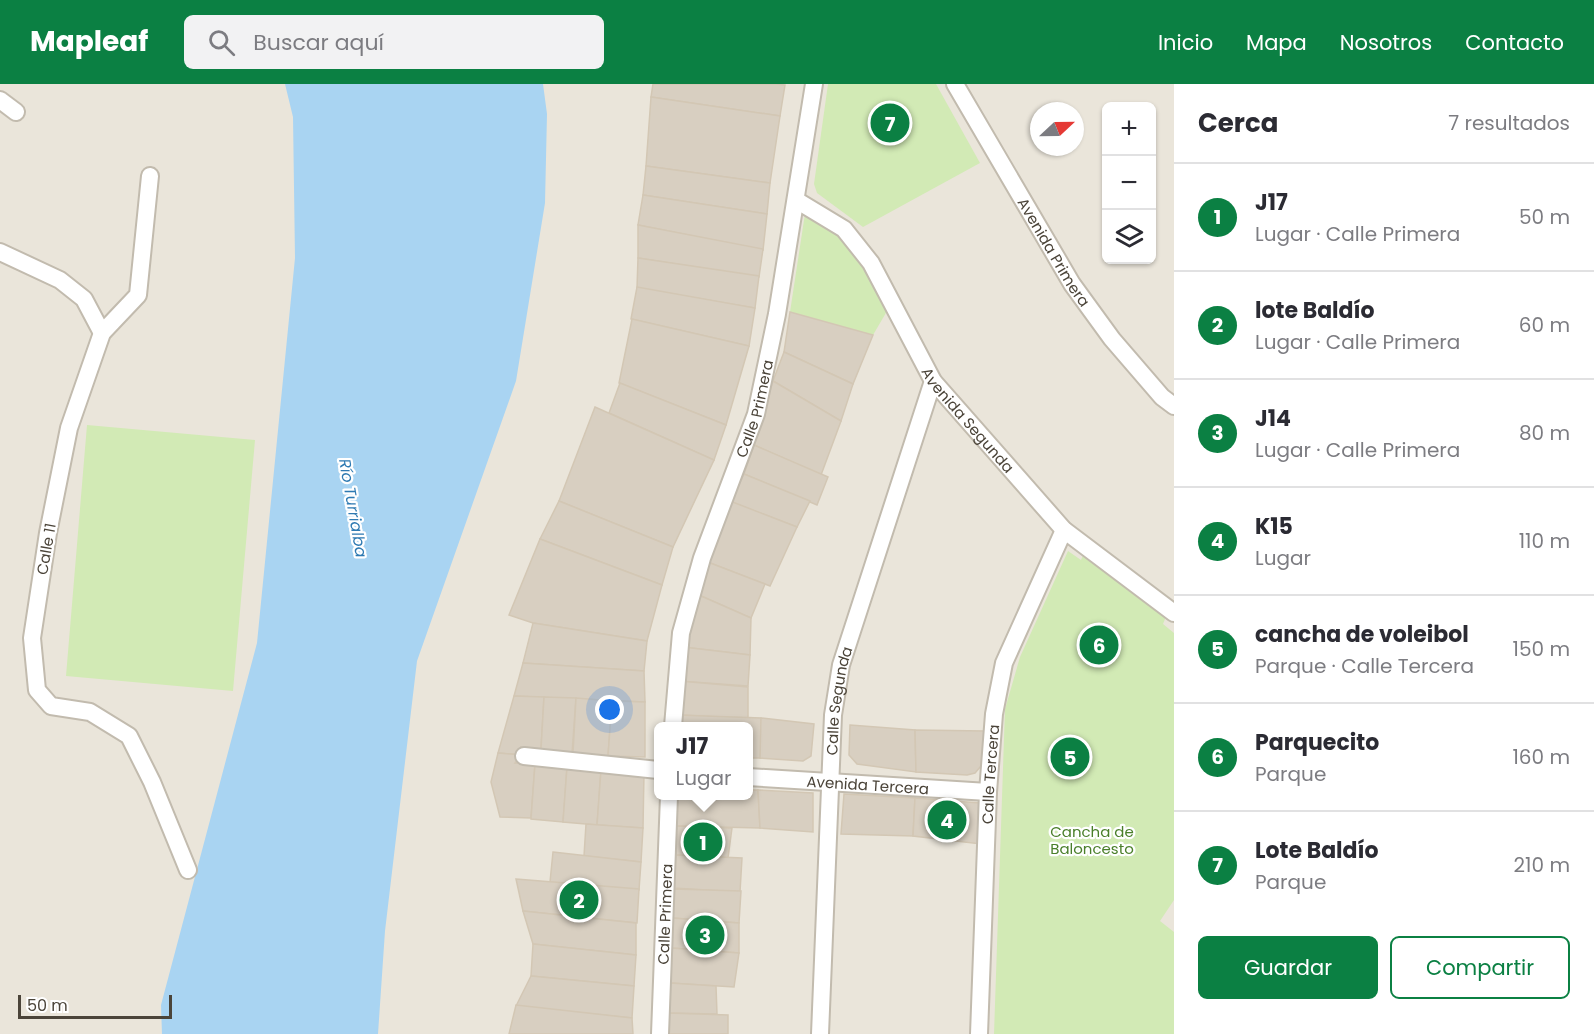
<!DOCTYPE html>
<html lang="es">
<head>
<meta charset="utf-8">
<style>
	body { margin:0; font-family:Poppins,sans-serif; background:#f2f2f3; color:#2b2b33 }
	.controls { position:absolute; right:18px; top:18px; display:grid; overflow:hidden; border-radius:9px; box-shadow:0 2px 4px #0004 }
	.controls button { width:54px; height:54px; display:grid; place-items:center; padding:0; border:0; border-bottom:2px solid #e1e1e2; background:#fff; color:#2b2b33; font:30px sans-serif }
	.compass { position:absolute; left:1030px; top:18px; width:54px; height:54px; border-radius:50%; background:#fff; box-shadow:0 2px 4px #0004; rotate:68deg }
	.scale { position:absolute; left:18px; bottom:15px; width:154px; box-sizing:border-box; padding-left:6px; border:3px solid #4b4439; border-top:0; font-size:16px; line-height:21px; white-space:nowrap; color:#4b4439; -webkit-text-stroke:4px #fff; paint-order:stroke }
	.you { position:absolute; left:610px; top:626px; width:21px; height:21px; margin:-15px; border:4px solid #fff; border-radius:50%; background:#1a73e8; box-shadow:0 0 0 9px #1a73e833 }
	.badge { display:grid; place-items:center; width:39px; height:39px; border-radius:50%; background:#0b8043; color:#fff; font-size:20px; font-weight:700 }
	.pin { position:absolute; translate:-50% -50%; border:3px solid #fff; box-shadow:0 2px 6px #0006 }
	.popup { position:absolute; left:654px; top:638px; width:99px; height:78px; box-sizing:border-box; display:grid; place-content:center; border-radius:9px; background:#fff; filter:drop-shadow(0 2px 4px #0005); font-size:20px; white-space:nowrap; color:#7c7c81 }
	.popup b { font-size:22px; color:#2b2b33 }
	.popup::after { content:''; position:absolute; left:50%; top:100%; margin-left:-12px; border:12px solid transparent; border-top-color:#fff }
	.list { margin:0; padding:0; list-style:none }
	h2 { display:flex; justify-content:space-between; align-items:center; height:78px; margin:0; padding:0 24px; font-size:26px }
	h2 small { font-size:20px; font-weight:400; color:#7c7c81 }
	.list li { display:grid; grid-template-columns:39px 1fr auto; gap:18px; align-items:center; box-sizing:border-box; height:108px; padding:0 24px; border-top:2px solid #e1e1e2 }
	.list b { display:block; font-size:22px; white-space:nowrap }
	.list p { margin:0; font-size:20px; white-space:nowrap; color:#7c7c81 }
	.list em { font-size:20px; font-style:normal; color:#7c7c81 }
	.actions { display:flex; gap:12px; padding:18px 24px }
	.actions a { flex:1; padding:14px 0; border:2px solid #0b8043; border-radius:9px; text-align:center; font-size:21px; color:#0b8043 }
	.actions .main { background:#0b8043; color:#fff }
	.icon { flex:none; width:33px; height:33px; fill:none; stroke:currentColor; stroke-width:2; stroke-linecap:round; stroke-linejoin:round }
	.map { position:relative; flex:none; width:1174px; height:950px; overflow:hidden }
	header { display:flex; align-items:center; gap:36px; box-sizing:border-box; height:84px; padding:0 30px; background:#0b8043; color:#fff }
	header strong { font-size:28px }
	nav { display:flex; gap:33px; margin-inline-start:auto; font-size:21px }
	.search { width:420px; height:54px; background:#f2f2f3; display:flex; align-items:center; gap:15px; box-sizing:border-box; padding:0 21px; border-radius:9px; color:#7c7c81; font-size:22px }
	main { display:flex }
	aside { flex:1; background:#fff }
	.map>svg:first-child { display:block }
	.residential { fill:#eae5da; fill-rule:evenodd }
	.green { fill:#d2eab5 }
	.water { fill:#a9d4f2 }
	.building { fill:#d8cfc1; stroke:#d3c7b4; stroke-width:1.5 }
	.lines { fill:none; stroke-linecap:round; stroke-linejoin:round }
	.street-casing { stroke:#c2bbae; stroke-width:20 }
	.street { stroke:#fff; stroke-width:16 }
	.labels { text-anchor:middle; dominant-baseline:central; stroke-width:4.5; stroke-linejoin:round; paint-order:stroke }
	.street-label { font-size:15px; fill:#4b4439; stroke:#fff }
	.park-label { font-size:15px; fill:#4a7f2a; stroke:#fff }
	.water-label { font-size:16px; font-style:italic; fill:#2e7ab2; stroke:#fff }
</style>
</head>
<body>
<header>
<strong>Mapleaf</strong>
<div class="search"><svg class="icon" aria-label="search" viewBox="0 0 24 24"><circle cx="10" cy="10" r="6"/><path d="M15 15l6 6"/></svg>Buscar aquí</div>
<nav><a>Inicio</a><a>Mapa</a><a>Nosotros</a><a>Contacto</a></nav>
</header>
<main>
<div class="map">
<svg width="1174" height="950" viewBox="0 0 1174 950">
	<rect width="100%" height="100%" fill="#f6f3ec"/>
	<!-- residential -->
	<path class="residential" d="M0 0H1174V950H0ZM1106 22H1152V176H1106ZM1039 27H1075V63H1039ZM658 642H748V712H658Z"/>
	<!-- green -->
	<g class="green">
		<polygon points="828,0 936,0 980,79 863,143 817,109 814,100"/>
		<polygon points="806,123 860,167 890,222 873,251 790,228"/>
		<polygon points="87,341 255,356 233,607 66,592"/>
		<polygon points="1068,467 1081,476 1084,469 1167,530 1163,540 1174,549 1174,816 1160,837 1174,848 1174,950 994,950 1005,625 1020,573"/>
	</g>
	<!-- water -->
	<polygon class="water" points="285,0 543,0 547,30 545,119 516,297 417,577 385,847 378,950 162,950 161,921 257,559 295,174 293,33"/>
	<!-- building -->
	<g class="building">
		<polygon points="653,0 776,0 785,1 780,32 651,13"/>
		<polygon points="651,13 780,32 770,99 646,82"/>
		<polygon points="646,82 770,99 767,130 643,111"/>
		<polygon points="643,111 767,130 763,166 638,141"/>
		<polygon points="638,141 763,165 759,193 638,174"/>
		<polygon points="638,174 759,192 755,224 637,204"/>
		<polygon points="637,203 755,224 749,262 631,235"/>
		<polygon points="790,228 873,251 853,300 784,268"/>
		<polygon points="632,235 749,262 726,341 619,299"/>
		<polygon points="784,268 853,300 841,337 773,297"/>
		<polygon points="773,297 841,337 821,391 754,361"/>
		<polygon points="620,299 726,341 714,376 609,329"/>
		<polygon points="595,323 714,376 673,463 559,417"/>
		<polygon points="754,361 828,393 817,421 744,390"/>
		<polygon points="744,390 810,417 797,443 731,418"/>
		<polygon points="559,417 673,463 662,501 540,455"/>
		<polygon points="730,417 797,443 770,502 705,477"/>
		<polygon points="540,455 662,501 647,557 533,539 509,531"/>
		<polygon points="705,477 765,500 751,534 692,508"/>
		<polygon points="692,508 751,534 750,571 683,563"/>
		<polygon points="533,539 647,557 644,587 523,579"/>
		<polygon points="683,563 750,571 748,602 679,597"/>
		<polygon points="523,579 644,587 645,618 514,612"/>
		<polygon points="679,597 748,603 748,634 677,631"/>
		<polygon points="514,612 544,613 541,665 521,663 521,671 498,669"/>
		<polygon points="544,613 576,614 572,670 541,665"/>
		<polygon points="576,614 612,617 608,672 573,669"/>
		<polygon points="612,617 645,618 645,673 608,672"/>
		<polygon points="677,631 761,634 761,674 748,674 748,642 678,642"/>
		<polygon points="761,634 814,640 811,672 803,677 760,674"/>
		<polygon points="850,641 915,646 916,688 857,680 849,671"/>
		<polygon points="915,646 985,647 981,682 975,689 967,691 916,688"/>
		<polygon points="498,669 521,671 515,679 535,680 531,734 500,733 491,698"/>
		<polygon points="535,680 567,683 563,738 531,735"/>
		<polygon points="567,683 601,686 597,741 563,738"/>
		<polygon points="601,686 644,688 643,744 597,741"/>
		<polygon points="748,706 758,706 760,744 676,742 677,716 679,712 748,712"/>
		<polygon points="758,706 813,709 813,748 760,744"/>
		<polygon points="844,710 915,714 913,752 841,750"/>
		<polygon points="915,714 980,719 981,760 913,752"/>
		<polygon points="586,740 643,744 641,778 584,772"/>
		<polygon points="676,742 732,744 728,774 676,771"/>
		<polygon points="553,768 641,778 639,806 550,798"/>
		<polygon points="676,771 742,774 740,808 673,804"/>
		<polygon points="516,795 639,805 637,839 523,827"/>
		<polygon points="673,805 741,807 739,839 672,834"/>
		<polygon points="523,827 636,839 636,871 533,860"/>
		<polygon points="672,834 739,839 739,869 671,864"/>
		<polygon points="533,860 636,871 634,902 531,892"/>
		<polygon points="671,864 739,869 734,903 670,899"/>
		<polygon points="531,892 634,902 632,934 516,922"/>
		<polygon points="670,899 716,902 717,930 667,929"/>
		<polygon points="516,921 632,934 633,950 509,950"/>
		<polygon points="667,929 728,931 728,950 665,950"/>
	</g>
	<g class="lines">
		<defs>
			<g id="street">
				<path id="s1" d="M955 0 1072 200 1112 255 1162 313 1174 322"/>
				<polyline points="0,16 16,28"/>
				<polyline points="150,92 138,211 102,249 69,344 48,449 32,554 37,606 51,622 90,628 129,652 152,698 188,786"/>
				<path id="s2" d="M796 116 844 145 871 179 933 297 1064 446 1174 529"/>
				<polyline points="0,168 60,196 84,215 102,249"/>
				<path id="s3" d="M673 642 681 549 702 474 756 330 777 230 814 0"/>
				<polyline points="524,672 658,686"/>
				<path id="s4" d="M748 693 988 708"/>
				<path id="s5" d="M660 950 669 712"/>
				<path id="s6" d="M820 950 833 631 841 581 933 297"/>
				<path id="s7" d="M979 950 988 708 994 630 1004 579 1064 446"/>
			</g>
		</defs>
		<!-- street casing -->
		<use href="#street" class="street-casing"/>
		<!-- street -->
		<use href="#street" class="street"/>
	</g>
	<g class="labels">
		<!-- street labels -->
		<g class="street-label">
			<text stroke="none"><textPath href="#s1" startOffset="195">Avenida Primera</textPath></text>
			<text stroke="none"><textPath href="#s3" startOffset="330">Calle Primera</textPath></text>
			<text stroke="none"><textPath href="#s2" startOffset="285">Avenida Segunda</textPath></text>
			<text transform="translate(46 465) rotate(-80)">Calle 11</text>
			<text stroke="none"><textPath href="#s6" startOffset="334">Calle Segunda</textPath></text>
			<text stroke="none"><textPath href="#s7" startOffset="260">Calle Tercera</textPath></text>
			<text stroke="none"><textPath href="#s4" startOffset="120">Avenida Tercera</textPath></text>
			<text stroke="none"><textPath href="#s5" startOffset="120">Calle Primera</textPath></text>
		</g>
		<!-- park labels -->
		<g class="park-label">
			<text x="1092" y="747">Cancha de<tspan x="1092" dy="17">Baloncesto</tspan></text>
		</g>
		<!-- water labels -->
		<g class="water-label">
			<text transform="translate(353 424) rotate(80)">Río Turrialba</text>
		</g>
	</g>
</svg>
<div class="controls">
<button>+</button>
<button>−</button>
<button><svg class="icon" aria-label="layers" viewBox="0 0 24 24"><path d="M12 4l9 5-9 5-9-5zM3 14l9 5 9-5"/></svg></button>
</div>
<svg class="compass" viewBox="-18 -18 36 36"><path d="M0-13l5 13h-10z" fill="#e53935"/><path d="M0 13l5-13h-10z" fill="#7c7c81"/></svg>
<div class="scale">50 m</div>
<div class="you"></div>
<div class="pin badge" style="left:703px;top:758px">1</div>
<div class="popup"><b>J17</b>Lugar</div>
<div class="pin badge" style="left:579px;top:816px">2</div>
<div class="pin badge" style="left:705px;top:851px">3</div>
<div class="pin badge" style="left:947px;top:736px">4</div>
<div class="pin badge" style="left:1070px;top:673px">5</div>
<div class="pin badge" style="left:1099px;top:561px">6</div>
<div class="pin badge" style="left:890px;top:39px">7</div>
</div>
<aside>
<h2>Cerca<small>7 resultados</small></h2>
<ul class="list">
<li><span class="badge">1</span><div><b>J17</b><p>Lugar · Calle Primera</p></div><em>50 m</em></li>
<li><span class="badge">2</span><div><b>lote Baldío</b><p>Lugar · Calle Primera</p></div><em>60 m</em></li>
<li><span class="badge">3</span><div><b>J14</b><p>Lugar · Calle Primera</p></div><em>80 m</em></li>
<li><span class="badge">4</span><div><b>K15</b><p>Lugar</p></div><em>110 m</em></li>
<li><span class="badge">5</span><div><b>cancha de voleibol</b><p>Parque · Calle Tercera</p></div><em>150 m</em></li>
<li><span class="badge">6</span><div><b>Parquecito</b><p>Parque</p></div><em>160 m</em></li>
<li><span class="badge">7</span><div><b>Lote Baldío</b><p>Parque</p></div><em>210 m</em></li>
</ul>
<div class="actions"><a class="main">Guardar</a><a>Compartir</a></div>
</aside>
</main>
</body>
</html>
